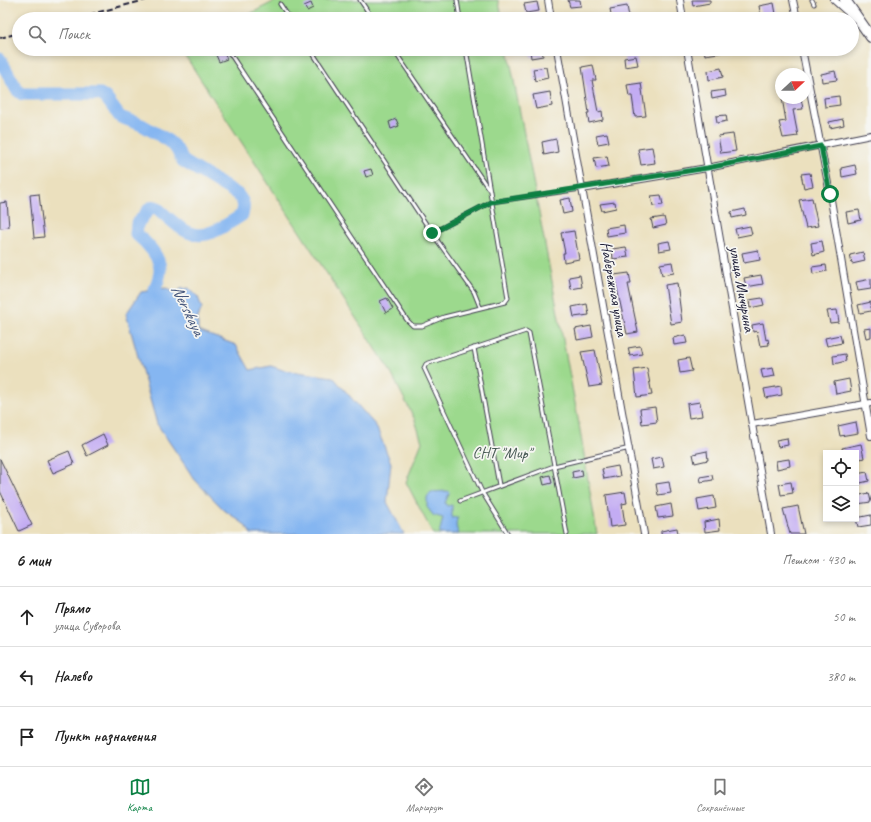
<!DOCTYPE html>
<html lang="ru">
<head>
<meta charset="utf-8">
<style>
	body { margin:0; font-family:Caveat,sans-serif; background:#f2f2f2; color:#222 }
	.controls { position:absolute; right:12px; bottom:12px; display:grid; overflow:hidden; border-radius:0px; box-shadow:0 2px 6px #0003 }
	.controls button { width:36px; height:36px; display:grid; place-items:center; padding:0; border:0; border-bottom:1px solid #e0e0e0; background:#fff; color:#222; font:20px sans-serif }
	.compass { position:absolute; left:775px; top:68px; width:36px; height:36px; border-radius:50%; background:#fff; box-shadow:0 2px 6px #0003; rotate:68deg }
	.stop { position:absolute; width:12px; height:12px; margin:-9px; border:3px solid #0b8043; border-radius:50%; background:#fff }
	.stop.end { background:#0b8043; border-color:#fff; box-shadow:0 1px 4px #0008 }
	.list { margin:0; padding:0; list-style:none }
	h2 { display:flex; justify-content:space-between; align-items:center; height:52px; margin:0; padding:0 16px; font-size:17px }
	h2 small { font-size:13px; font-weight:400; color:#767676 }
	.list li { display:grid; grid-template-columns:26px 1fr auto; gap:12px; align-items:center; box-sizing:border-box; height:60px; padding:0 16px; border-top:1px solid #e0e0e0 }
	.list b { display:block; font-size:15px; white-space:nowrap }
	.list p { margin:0; font-size:13px; white-space:nowrap; color:#767676 }
	.list em { font-size:13px; font-style:normal; color:#767676 }
	.icon { flex:none; width:22px; height:22px; fill:none; stroke:currentColor; stroke-width:2; stroke-linecap:round; stroke-linejoin:round }
	.map { position:relative; flex:none; width:871px; height:534px; overflow:hidden }
	.search { position:absolute; background:#fff; box-shadow:0 2px 6px #0003; left:12px; right:12px; top:12px; height:44px; display:flex; align-items:center; gap:10px; box-sizing:border-box; padding:0 14px; border-radius:22px; color:#767676; font-size:15px }
	.sheet { height:232px; background:#fff }
	nav { display:flex; justify-content:space-around; align-items:center; box-sizing:border-box; height:56px; border-top:1px solid #e0e0e0; background:#fff; font-size:11px; color:#767676 }
	nav a { display:grid; justify-items:center; gap:2px }
	nav .on { color:#0b8043 }
	.map>svg:first-child { display:block }
	.green { fill:#9cd98d; stroke:#5f7e64 }
	.water { fill:#85b6f1; stroke:#546c96 }
	.lines { fill:none; stroke-linecap:round; stroke-linejoin:round }
	.river { stroke:#85b6f1; stroke-width:13 }
	.building { fill:#c3acf3 }
	.service-casing { stroke:#403e4f; stroke-width:5 }
	.minor-casing { stroke:#403e4f; stroke-width:8 }
	.trunk-casing { stroke:#403e4f; stroke-width:12 }
	.service { stroke:#fff; stroke-width:3 }
	.minor { stroke:#fff; stroke-width:6 }
	.trunk { stroke:#fff; stroke-width:10 }
	.rail { stroke:#22223b; stroke-width:2; stroke-dasharray:6 3; stroke-linecap:butt }
	.route { stroke:#0b8043; stroke-width:5 }
	.labels { text-anchor:middle; dominant-baseline:central; stroke-width:3.5; stroke-linejoin:round; paint-order:stroke }
	.street-label { font-size:16px; fill:#22223b; stroke:#f6f6f2 }
	.park-label { font-size:16px; fill:#475954; stroke:#f6f6f2 }
	.water-label { font-size:17px; font-style:italic; fill:#45567b; stroke:#f6f6f2 }
</style>
</head>
<body>
<div class="map">
<svg width="871" height="534" viewBox="0 0 871 534">
	<rect width="100%" height="100%" fill="#f6f6f2"/>
	<filter id="ink" filterUnits="userSpaceOnUse"><feTurbulence type="fractalNoise" baseFrequency=".025" numOctaves="2"/><feDisplacementMap in="SourceGraphic" scale="8" xChannelSelector="R" yChannelSelector="G"/><feConvolveMatrix kernelMatrix="1 2 1 2 8 2 1 2 1" color-interpolation-filters="sRGB"/></filter>
	<filter id="wash" filterUnits="userSpaceOnUse"><feTurbulence type="fractalNoise" baseFrequency=".012" numOctaves="4" result="noise"/><feDisplacementMap in="SourceGraphic" scale="16" xChannelSelector="R" yChannelSelector="G"/><feGaussianBlur stdDeviation="0.9" result="paint"/><feColorMatrix in="noise" values="0 0 0 0 0 0 0 0 0 0 0 0 0 0 0 0 0 1.4 0 .05"/><feComposite in="paint" operator="in"/></filter>
	<g filter="url(#wash)">
		<rect width="100%" height="100%" fill="#ebe0be"/>
		<!-- green -->
		<g class="green">
			<polygon points="277,0 498,0 503,19 240,19"/>
			<polygon points="186,49 508,49 579,424 597,534 433,534 406,482 422,442 415,420 389,369 186,57"/>
		</g>
		<!-- water -->
		<g class="water">
			<polygon points="166,288 176,295 180,289 189,288 198,297 202,308 198,317 198,331 236,345 250,370 271,366 283,370 333,377 376,426 391,463 387,502 404,534 251,534 244,524 224,510 195,480 157,424 126,314 141,292"/>
			<path d="M447 491 450 492 445 503 447 506 452 505V518L458 517C455 523 456 529 459 534H439L443 518 433 515 427 507V497L431 492Z"/>
		</g>
		<g class="lines">
			<!-- river -->
			<path class="river" d="M0 59 17 90 22 94H100L106 98 120 117 142 125 166 139 176 148 183 161 237 194C244 202 245 205 242 215 199 243 194 242 156 207L150 208 137 224 136 234C146 242 161 257 160 271 160 276 157 283 155 289L163 304"/>
		</g>
		<g id="blocks">
			<!-- building -->
			<g class="building">
				<polygon points="568,0 580,0 581,6 570,7"/>
				<polygon points="692,0 710,0 710,3 693,6"/>
				<polygon points="537,2 539,11 526,13 524,4"/>
				<polygon points="311,3 313,8 307,11 304,6"/>
				<polygon points="774,3 776,14 761,17 759,6"/>
				<polygon points="627,6 629,17 612,19 610,9"/>
				<polygon points="536,49 542,49 543,56 531,58 530,50"/>
				<polygon points="704,49 724,49 725,52 705,55"/>
				<polygon points="224,52 227,59 219,62 216,55"/>
				<polygon points="636,56 638,65 625,67 624,58"/>
				<polygon points="593,65 596,80 592,80 598,112 602,111 603,120 589,123 587,113 589,113 582,67"/>
				<polygon points="546,67 548,78 535,81 533,69"/>
				<polygon points="721,68 723,77 709,80 708,71"/>
				<polygon points="835,71 837,80 822,82 821,74"/>
				<polygon points="641,83 646,116 635,117 632,96 629,96 627,85"/>
				<polygon points="725,90 726,96 712,99 711,92"/>
				<polygon points="550,92 552,106 536,109 533,95"/>
				<polygon points="839,96 840,105 825,107 824,98"/>
				<polygon points="782,98 801,98 803,109 793,110 798,136 783,138 779,122 786,121"/>
				<polygon points="726,115 727,121 717,123 716,116"/>
				<polygon points="396,119 399,126 391,129 389,122"/>
				<polygon points="843,119 844,125 830,128 829,122"/>
				<polygon points="607,133 609,142 598,144 596,135"/>
				<polygon points="733,134 736,151 721,153 718,136"/>
				<polygon points="556,139 558,152 544,155 542,142"/>
				<polygon points="652,147 655,163 641,165 638,149"/>
				<polygon points="607,156 609,166 596,168 594,158"/>
				<polygon points="855,165 857,174 842,177 841,168"/>
				<polygon points="371,169 373,175 366,177 364,171"/>
				<polygon points="810,173 813,186 804,188 801,174"/>
				<polygon points="39,194 44,237 34,238 30,195"/>
				<polygon points="661,195 663,205 653,206 651,196"/>
				<polygon points="570,198 572,212 563,214 560,200"/>
				<polygon points="812,198 818,226 806,228 799,200"/>
				<polygon points="7,202 9,227 0,228 0,203"/>
				<polygon points="615,202 616,208 602,211 600,204"/>
				<polygon points="745,209 746,215 732,218 731,212"/>
				<polygon points="859,210 861,220 848,223 846,212"/>
				<polygon points="664,217 666,225 653,228 651,219"/>
				<polygon points="624,225 625,233 607,236 606,228"/>
				<polygon points="750,226 752,234 737,237 735,229"/>
				<polygon points="574,231 579,259 564,262 563,253 565,253 561,233"/>
				<polygon points="669,241 671,249 659,251 658,243"/>
				<polygon points="822,241 824,252 813,255 811,243"/>
				<polygon points="626,247 628,257 613,259 612,249"/>
				<polygon points="758,250 760,260 744,263 742,253"/>
				<polygon points="863,252 865,261 852,264 850,255"/>
				<polygon points="672,262 674,273 662,275 660,264"/>
				<polygon points="826,265 827,271 813,274 812,267"/>
				<polygon points="629,273 631,284 628,284 638,332 627,334 614,275"/>
				<polygon points="580,275 582,287 571,289 569,277"/>
				<polygon points="761,275 763,284 746,287 744,278"/>
				<polygon points="871,279 871,289 858,291 856,282"/>
				<polygon points="677,283 682,322 671,324 665,285"/>
				<polygon points="387,298 393,309 386,313 380,301"/>
				<polygon points="762,298 764,305 750,308 749,300"/>
				<polygon points="871,302 871,311 860,313 858,305"/>
				<polygon points="587,304 589,315 574,317 572,307"/>
				<polygon points="837,310 839,322 830,323 827,311"/>
				<polygon points="763,323 766,340 768,339 769,345 760,346 757,331 753,332 752,325"/>
				<polygon points="591,326 593,337 577,340 575,329"/>
				<polygon points="871,328 871,337 866,338 864,329"/>
				<polygon points="685,335 687,343 674,345 673,338"/>
				<polygon points="840,335 842,343 827,346 825,338"/>
				<polygon points="640,346 642,354 630,356 628,348"/>
				<polygon points="595,350 602,385 589,387 581,352"/>
				<polygon points="845,354 846,361 834,364 833,356"/>
				<polygon points="689,358 692,371 680,373 678,360"/>
				<polygon points="647,368 652,395 637,397 634,370"/>
				<polygon points="773,368 775,376 763,378 761,370"/>
				<polygon points="849,379 851,391 836,394 834,382"/>
				<polygon points="781,386 782,395 766,398 764,389"/>
				<polygon points="700,402 702,416 689,418 687,404"/>
				<polygon points="655,407 657,422 642,424 640,409"/>
				<polygon points="856,422 858,433 840,436 838,426"/>
				<polygon points="103,434 108,445 87,456 82,445"/>
				<polygon points="787,438 788,445 778,447 776,440"/>
				<polygon points="861,444 864,458 856,460 856,453 843,453 842,448"/>
				<polygon points="69,451 74,464 53,473 47,460"/>
				<polygon points="707,451 708,460 695,463 693,454"/>
				<polygon points="662,457 664,467 653,469 651,459"/>
				<polygon points="0,459 32,525 19,531 0,491"/>
				<polygon points="789,459 790,466 777,469 776,461"/>
				<polygon points="618,466 620,476 604,479 602,469"/>
				<polygon points="582,470 583,476 573,478 572,472"/>
				<polygon points="867,472 869,481 856,484 856,474"/>
				<polygon points="550,475 552,483 544,485 542,477"/>
				<polygon points="712,475 713,480 701,482 700,477"/>
				<polygon points="669,482 671,493 658,495 656,484"/>
				<polygon points="791,482 793,493 781,495 779,484"/>
				<polygon points="625,492 627,503 622,504 625,525 610,527 606,495"/>
				<polygon points="869,493 871,502 857,504 856,496"/>
				<polygon points="714,496 716,508 699,511 697,499"/>
				<polygon points="671,504 673,516 658,518 656,507"/>
				<polygon points="798,506 804,534 790,534 783,509"/>
				<polygon points="871,515 871,525 858,527 856,518"/>
				<polygon points="719,519 720,530 705,532 704,522"/>
				<polygon points="677,528 678,534 661,534 661,531"/>
			</g>
		</g>
	</g>
	<g filter="url(#ink)">
		<use href="#blocks" fill-opacity="0" stroke="#403e4f" stroke-width="1"/>
		<g class="lines">
			<defs>
				<g id="service">
					<polyline points="360,0 373,19"/>
					<polyline points="457,0 460,19"/>
					<polyline points="812,0 814,4"/>
					<polyline points="280,4 290,19"/>
					<polyline points="227,49 407,320 413,326 422,326 444,317 505,302 508,298 466,49"/>
					<polyline points="310,49 432,233 474,292 480,307"/>
					<polyline points="393,49 488,188"/>
					<polyline points="432,233 491,202 581,189"/>
					<polyline points="474,348 499,485"/>
					<polyline points="460,501 554,466 630,448"/>
					<polyline points="508,534 482,492 424,368 426,364 526,331 529,333 567,534"/>
				</g>
				<g id="minor">
					<polyline points="548,0 551,19"/>
					<polyline points="680,0 683,19"/>
					<polyline points="793,0 797,19"/>
					<polyline points="834,0 854,18"/>
					<polyline points="557,49 644,534"/>
					<polyline points="687,49 771,534"/>
					<polyline points="802,49 830,194 871,436"/>
					<polyline points="582,189 707,168 871,135"/>
					<polyline points="752,424 871,403"/>
				</g>
				<polyline id="trunk" points="845,0 871,37"/>
			</defs>
			<!-- service casing -->
			<use href="#service" class="service-casing"/>
			<!-- minor casing -->
			<use href="#minor" class="minor-casing"/>
			<!-- trunk casing -->
			<use href="#trunk" class="trunk-casing"/>
			<!-- service -->
			<use href="#service" class="service"/>
			<!-- minor -->
			<use href="#minor" class="minor"/>
			<!-- trunk -->
			<use href="#trunk" class="trunk"/>
			<!-- rail -->
			<g class="rail">
				<polyline points="72,19 146,0"/>
				<polyline points="0,38 19,33"/>
			</g>
		</g>
	</g>
	<g class="lines" filter="url(#ink)">
		<!-- route -->
		<polyline class="route" points="432,233 491,202 707,168 821,146 830,194"/>
	</g>
	<g class="labels">
		<!-- street labels -->
		<g class="street-label">
			<text transform="translate(614 289) rotate(80)">Набережная улица</text>
			<text transform="translate(742 289) rotate(80)">улица Мичурина</text>
		</g>
		<!-- park labels -->
		<g class="park-label">
			<text x="502" y="453">СНТ "Мир"</text>
		</g>
		<!-- water labels -->
		<g class="water-label">
			<text transform="translate(188 310) rotate(64)">Nerskaya</text>
		</g>
	</g>
</svg>
<div class="controls">
<button><svg class="icon" aria-label="locate" viewBox="0 0 24 24"><circle cx="12" cy="12" r="6"/><path d="M12 2v4M12 18v4M2 12h4M18 12h4"/></svg></button>
<button><svg class="icon" aria-label="layers" viewBox="0 0 24 24"><path d="M12 4l9 5-9 5-9-5zM3 14l9 5 9-5"/></svg></button>
</div>
<svg class="compass" viewBox="-18 -18 36 36"><path d="M0-13l5 13h-10z" fill="#e53935"/><path d="M0 13l5-13h-10z" fill="#767676"/></svg>
<div class="stop" style="left:830px;top:194px"></div>
<div class="stop end" style="left:432px;top:233px"></div>
<div class="search"><svg class="icon" aria-label="search" viewBox="0 0 24 24"><circle cx="10" cy="10" r="6"/><path d="M15 15l6 6"/></svg>Поиск</div>
</div>
<section class="sheet">
<h2>6 мин<small>Пешком · 430 m</small></h2>
<ul class="list">
<li><svg class="icon" aria-label="ahead" viewBox="0 0 24 24"><path d="M12 20V5M6 11l6-6 6 6"/></svg><div><b>Прямо</b><p>улица Суворова</p></div><em>50 m</em></li>
<li><svg class="icon" aria-label="left" viewBox="0 0 24 24"><path d="M17 20v-9H6M10 6l-5 5 5 5"/></svg><div><b>Налево</b></div><em>380 m</em></li>
<li><svg class="icon" aria-label="arrive" viewBox="0 0 24 24"><path d="M6 21V4h12l-3 4 3 4H6"/></svg><div><b>Пункт назначения</b></div></li>
</ul>
</section>
<nav>
<a class="on"><svg class="icon" aria-label="map" viewBox="0 0 24 24"><path d="M3 6l6-2 6 2 6-2v14l-6 2-6-2-6 2zM9 4v14M15 6v14"/></svg>Карта</a>
<a><svg class="icon" aria-label="directions" viewBox="0 0 24 24"><path d="M12 3l9 9-9 9-9-9zM9 14v-3h6M13 9l2 2-2 2"/></svg>Маршрут</a>
<a><svg class="icon" aria-label="saved" viewBox="0 0 24 24"><path d="M7 4h10v16l-5-4-5 4z"/></svg>Сохранённые</a>
</nav>
</body>
</html>
